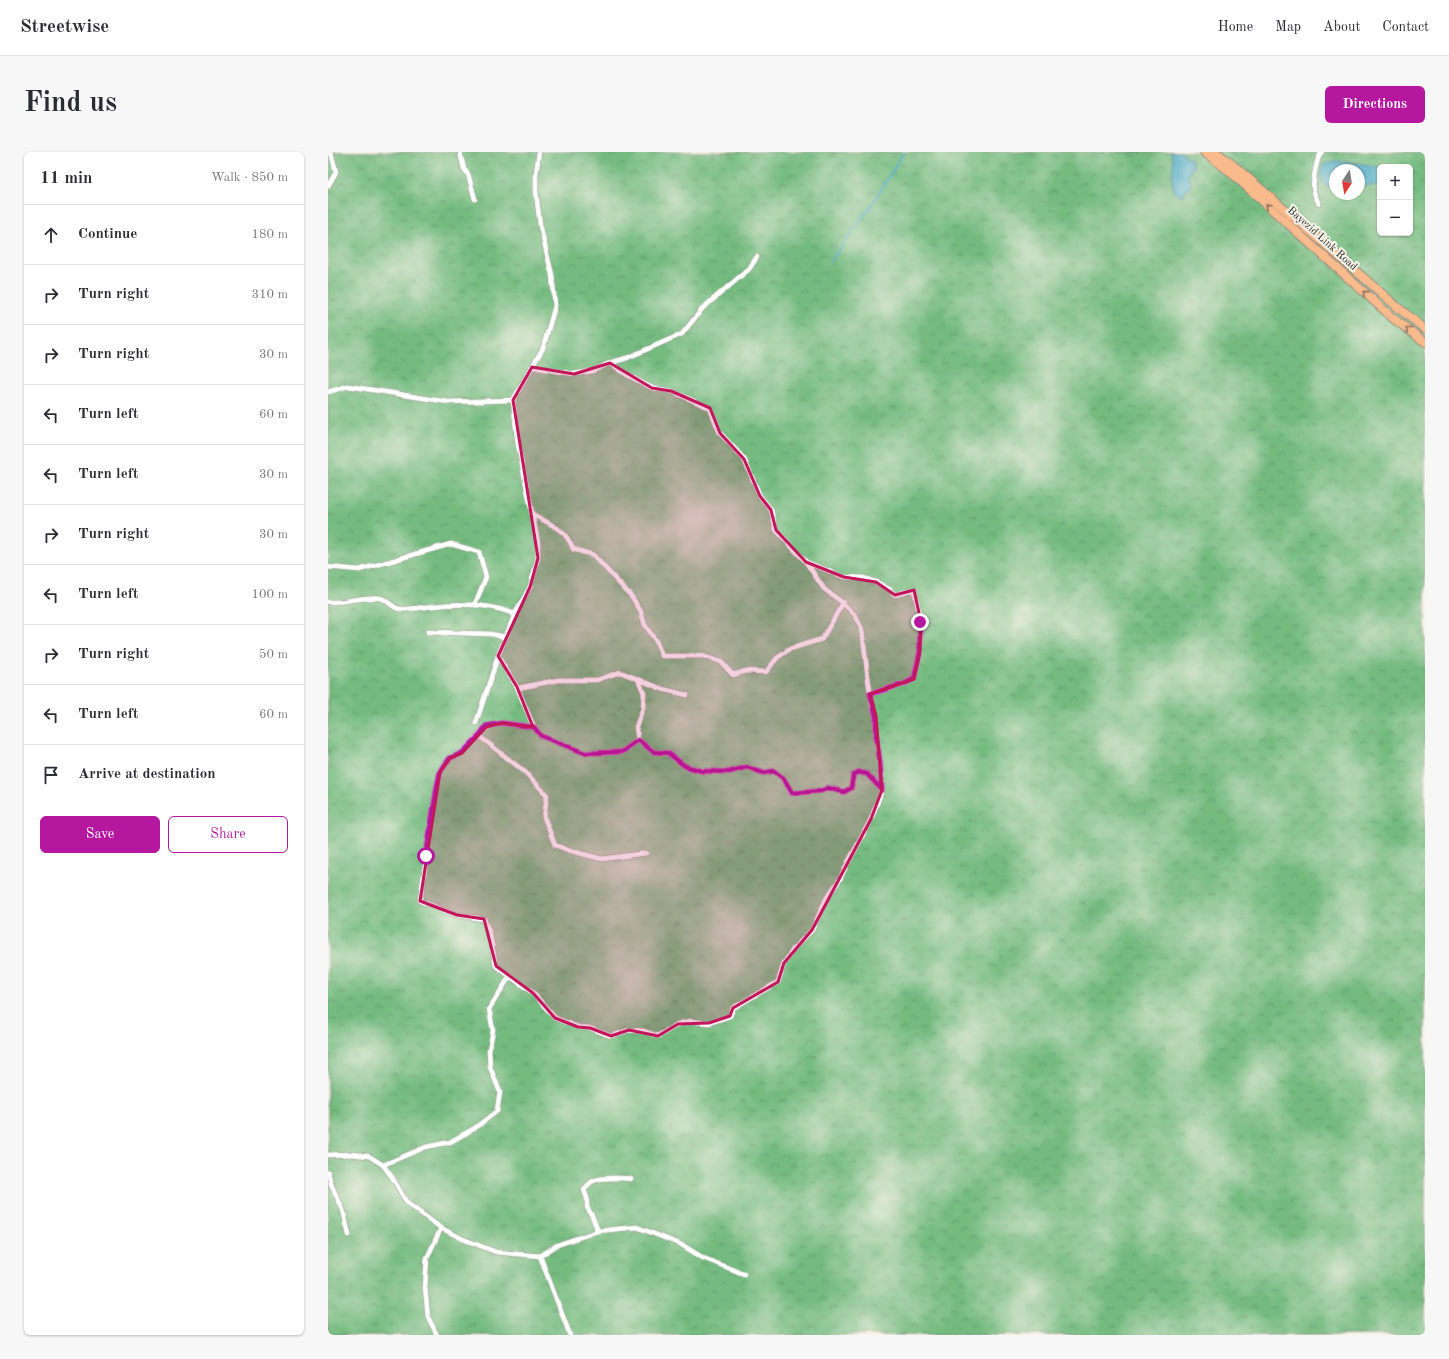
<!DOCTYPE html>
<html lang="en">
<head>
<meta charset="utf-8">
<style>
	body { margin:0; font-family:"Old Standard TT",serif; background:#f7f7f7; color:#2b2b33 }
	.controls { position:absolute; right:12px; top:12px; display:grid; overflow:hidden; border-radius:6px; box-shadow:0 1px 3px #0004 }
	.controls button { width:36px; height:36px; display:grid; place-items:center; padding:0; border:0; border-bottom:1px solid #e1e1e2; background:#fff; color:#2b2b33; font:20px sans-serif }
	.compass { position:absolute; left:1001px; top:12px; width:36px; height:36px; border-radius:50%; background:#fff; box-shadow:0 1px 3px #0004; rotate:192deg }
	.stop { position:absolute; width:12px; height:12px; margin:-9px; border:3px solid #b5179e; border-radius:50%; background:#fff }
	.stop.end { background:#b5179e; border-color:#fff; box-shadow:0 1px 4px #0008 }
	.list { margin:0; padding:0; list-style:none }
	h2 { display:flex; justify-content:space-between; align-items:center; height:52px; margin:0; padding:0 16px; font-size:17px }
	h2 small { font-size:13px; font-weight:400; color:#7c7c81 }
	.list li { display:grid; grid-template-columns:26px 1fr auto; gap:12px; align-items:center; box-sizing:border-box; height:60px; padding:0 16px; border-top:1px solid #e1e1e2 }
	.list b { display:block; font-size:15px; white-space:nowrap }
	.list em { font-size:13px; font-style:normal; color:#7c7c81 }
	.actions { display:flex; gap:8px; padding:12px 16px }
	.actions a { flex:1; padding:9px 0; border:1px solid #b5179e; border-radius:6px; text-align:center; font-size:14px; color:#b5179e }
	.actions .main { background:#b5179e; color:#fff }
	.icon { flex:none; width:22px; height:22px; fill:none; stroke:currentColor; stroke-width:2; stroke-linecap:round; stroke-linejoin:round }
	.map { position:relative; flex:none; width:1097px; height:1183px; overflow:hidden; border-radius:6px }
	header { display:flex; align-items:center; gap:24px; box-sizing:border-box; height:56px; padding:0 20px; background:#fff; border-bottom:1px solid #e1e1e2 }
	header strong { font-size:19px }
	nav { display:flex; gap:22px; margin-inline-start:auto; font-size:14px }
	.intro { display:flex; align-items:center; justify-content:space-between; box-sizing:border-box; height:96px; padding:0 24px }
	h1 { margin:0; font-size:28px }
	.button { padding:10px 18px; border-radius:6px; background:#b5179e; color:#fff; font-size:14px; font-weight:700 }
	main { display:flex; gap:24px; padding:0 24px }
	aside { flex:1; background:#fff; border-radius:6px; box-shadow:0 1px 3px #0004 }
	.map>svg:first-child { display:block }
	.forest { fill:url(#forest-crowns); stroke:#507356; fill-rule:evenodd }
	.water { fill:#44a7c4; stroke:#386978 }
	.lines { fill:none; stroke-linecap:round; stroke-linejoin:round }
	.stream { stroke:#44a7c4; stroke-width:2 }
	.minor-casing { stroke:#8e8b80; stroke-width:6 }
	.primary-casing { stroke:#8e8b80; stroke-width:10 }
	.minor { stroke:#fff; stroke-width:5 }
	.primary { stroke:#fabb8c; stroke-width:8 }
	.oneway { stroke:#886c57 }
	.route { stroke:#b5179e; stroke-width:5 }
	.marked { fill:#c2185b; fill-opacity:0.2; stroke:#c2185b; stroke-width:3; stroke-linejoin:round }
	.labels { text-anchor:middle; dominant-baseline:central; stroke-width:4; stroke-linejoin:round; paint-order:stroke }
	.street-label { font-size:11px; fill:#2b2b2b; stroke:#f7f3e8 }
</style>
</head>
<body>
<header>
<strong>Streetwise</strong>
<nav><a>Home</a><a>Map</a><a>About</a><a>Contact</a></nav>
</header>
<div class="intro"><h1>Find us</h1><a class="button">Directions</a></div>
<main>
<aside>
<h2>11 min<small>Walk · 850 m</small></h2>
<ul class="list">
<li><svg class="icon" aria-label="ahead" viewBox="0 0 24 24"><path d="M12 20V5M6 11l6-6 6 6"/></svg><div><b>Continue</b></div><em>180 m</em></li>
<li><svg class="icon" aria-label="right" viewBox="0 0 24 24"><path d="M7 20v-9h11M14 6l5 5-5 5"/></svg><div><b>Turn right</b></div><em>310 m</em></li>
<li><svg class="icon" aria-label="right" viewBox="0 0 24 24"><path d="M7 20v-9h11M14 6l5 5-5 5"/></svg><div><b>Turn right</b></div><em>30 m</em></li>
<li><svg class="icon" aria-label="left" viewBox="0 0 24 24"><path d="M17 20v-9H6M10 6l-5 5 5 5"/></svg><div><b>Turn left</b></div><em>60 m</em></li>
<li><svg class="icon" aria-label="left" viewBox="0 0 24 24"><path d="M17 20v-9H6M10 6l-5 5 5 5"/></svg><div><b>Turn left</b></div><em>30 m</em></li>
<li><svg class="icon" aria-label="right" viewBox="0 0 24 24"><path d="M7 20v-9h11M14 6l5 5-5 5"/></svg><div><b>Turn right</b></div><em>30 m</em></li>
<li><svg class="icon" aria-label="left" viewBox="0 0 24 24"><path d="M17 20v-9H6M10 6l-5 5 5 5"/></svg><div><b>Turn left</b></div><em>100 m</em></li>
<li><svg class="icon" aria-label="right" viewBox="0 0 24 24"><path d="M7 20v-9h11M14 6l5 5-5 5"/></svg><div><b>Turn right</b></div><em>50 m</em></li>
<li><svg class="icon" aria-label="left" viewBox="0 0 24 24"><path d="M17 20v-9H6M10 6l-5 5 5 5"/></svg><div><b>Turn left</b></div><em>60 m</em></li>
<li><svg class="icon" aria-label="arrive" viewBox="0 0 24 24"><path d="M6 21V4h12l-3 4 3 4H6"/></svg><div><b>Arrive at destination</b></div></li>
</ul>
<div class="actions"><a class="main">Save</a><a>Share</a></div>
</aside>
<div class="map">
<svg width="1097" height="1183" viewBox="0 0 1097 1183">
	<defs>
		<pattern id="forest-crowns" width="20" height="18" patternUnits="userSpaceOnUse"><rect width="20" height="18" fill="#74bb80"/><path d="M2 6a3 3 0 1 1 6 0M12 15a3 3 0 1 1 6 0" fill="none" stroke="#5f9869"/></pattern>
	</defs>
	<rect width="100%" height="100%" fill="#f7f3e8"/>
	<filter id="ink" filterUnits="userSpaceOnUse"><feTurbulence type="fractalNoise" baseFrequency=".025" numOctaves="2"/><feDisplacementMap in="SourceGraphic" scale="8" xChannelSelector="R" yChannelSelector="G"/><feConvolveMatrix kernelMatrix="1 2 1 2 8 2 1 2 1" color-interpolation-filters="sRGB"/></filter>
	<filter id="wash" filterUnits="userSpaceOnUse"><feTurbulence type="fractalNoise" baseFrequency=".012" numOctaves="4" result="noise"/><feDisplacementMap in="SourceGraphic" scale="16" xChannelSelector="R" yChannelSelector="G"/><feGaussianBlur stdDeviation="0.9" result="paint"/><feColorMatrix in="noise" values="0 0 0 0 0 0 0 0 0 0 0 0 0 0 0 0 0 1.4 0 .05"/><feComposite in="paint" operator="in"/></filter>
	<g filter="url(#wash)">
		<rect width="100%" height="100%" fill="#f1ebd5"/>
		<!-- forest -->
		<path class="forest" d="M0 0H1097V1183H0ZM1052 15H1082V81H1052ZM1007 18H1031V42H1007Z"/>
		<!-- water -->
		<g class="water">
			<polygon points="842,0 854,0 860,6 864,9 865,14 860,25 864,33 857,39 856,43 852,44 847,41 844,31 845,7"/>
			<path d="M1008 9H1019L1052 15V34C1045 33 1038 35 1031 34V18H1007V34C987 37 992 13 998 11 1000 10 1005 10 1008 9Z"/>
		</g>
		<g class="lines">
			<!-- stream -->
			<polyline class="stream" points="503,109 545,51 576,0"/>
		</g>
	</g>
	<g filter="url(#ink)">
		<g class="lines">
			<defs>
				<g id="minor">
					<polyline points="132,0 136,17 140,22 147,47"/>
					<polyline points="211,0 208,22 208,40 212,73 224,123 227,154 215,196 185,248 190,293 210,390 210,406 202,435 187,462 170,504 189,535 205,573 213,584 257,601 294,600 310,588 326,600 340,601 357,614 374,619 401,620 419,615 435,621 446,619 456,627 463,641 493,639 500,636 516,640 523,636 525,624 530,620 539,622 554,638"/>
					<polyline points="0,34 8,20 3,0"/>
					<path d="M991 52C989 48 987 44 986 40 984 32 988 6 994 0"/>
					<path d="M282 211 299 223 324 236 343 239 382 256 392 281 416 307 432 344 443 358 448 378 478 410 516 425 536 426 548 430 561 437 567 443C574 442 580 437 586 438L593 470 592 500 586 527 576 532 542 542"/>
					<polyline points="204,215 246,222 265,219 282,211 299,206 354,182 375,156 421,117 429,105"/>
					<polyline points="0,240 20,234 120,250 185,248"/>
					<path d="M204 362C222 372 238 377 245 397L265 403 304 445 313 460 317 473 328 489 334 504H375L393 510 405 523 418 519 438 520 449 506 462 497 494 487 515 451"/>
					<polyline points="0,415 31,418 123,392 151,400 158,425 147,452"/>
					<path d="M0 450C17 451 35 444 52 446 59 447 65 457 73 457 84 458 96 455 106 454 134 451 161 452 187 462"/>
					<polyline points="100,480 163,482 177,485"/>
					<polyline points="310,527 334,537 359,543"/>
					<polyline points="190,536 230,528 269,528 292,520 310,527 316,541 315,556 308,575 310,588"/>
					<polyline points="148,571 170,504"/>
					<polyline points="206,575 174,571 158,575 134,601 122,606 112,620 109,634 92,749 129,763 156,767 162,782 168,814 205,841 227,866 250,875 262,876 283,884 301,878 316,879 330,884 350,872 363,869 381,871 402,864 405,856 450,830 456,811 466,796 484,778 498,747 512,727 519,712 529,694 543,667 554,638 552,610 548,583 548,564 544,552 540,526 534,477 527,463 515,451 496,437 478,410"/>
					<polyline points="151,584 197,620 219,643 216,665 227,693 240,698 274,707 318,701"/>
					<polyline points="0,1003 23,1002 41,1004 55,1013 64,1025 79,1051 113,1076 135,1087 168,1100 212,1104 242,1183"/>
					<polyline points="55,1013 98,995 122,990 147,976 169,959 172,940 162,915 161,898 165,878 161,857 182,824"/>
					<polyline points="0,1020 3,1032 15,1058 21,1083"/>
					<path d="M270 1079 264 1064 259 1055V1046L256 1038C259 1034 262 1029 268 1028 275 1025 296 1026 303 1027"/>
					<polyline points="212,1104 229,1093 270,1079 309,1075 354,1093 375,1106 416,1122"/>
					<polyline points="109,1183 100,1165 97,1135 99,1106 113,1076"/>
				</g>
				<g id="primary">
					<polyline points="876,0 900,18 1066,167 1097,190"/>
					<polyline points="888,0 904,12 1073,158 1097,177"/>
				</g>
			</defs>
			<!-- minor casing -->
			<use href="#minor" class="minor-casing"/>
			<!-- primary casing -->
			<use href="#primary" class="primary-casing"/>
			<!-- minor -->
			<use href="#minor" class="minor"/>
			<!-- primary -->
			<use href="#primary" class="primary"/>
		</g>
		<!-- one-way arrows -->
		<defs><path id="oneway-chevron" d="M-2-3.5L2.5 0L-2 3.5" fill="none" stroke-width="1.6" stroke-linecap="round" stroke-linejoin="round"/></defs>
		<g class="oneway">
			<use href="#oneway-chevron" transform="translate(940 54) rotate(-138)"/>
			<use href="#oneway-chevron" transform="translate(1037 141) rotate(-138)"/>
			<use href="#oneway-chevron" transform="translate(1080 177) rotate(-142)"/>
		</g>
	</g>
	<g class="lines" filter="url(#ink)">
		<!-- route -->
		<polyline class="route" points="98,704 109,634 112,620 122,606 134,601 151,584 158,574 174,571 206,575 213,584 257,601 294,600 310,588 326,600 340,601 357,614 374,619 401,620 419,615 435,621 446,619 456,627 464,641 493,639 500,636 516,640 523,636 525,624 530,620 539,622 554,638 552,610 548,583 548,564 542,542 576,532 586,527 592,500 592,470"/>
	</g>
	<!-- marked area -->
	<path class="marked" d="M282 211 324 236 343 239 382 256 392 281 416 307 432 344 443 358 448 378 478 410 516 425 548 430 567 443 586 438 593 470 592 500 586 527 542 542 548 564 554 638 543 667 484 778 456 811 450 830 405 856 402 864 381 871 350 872 330 884 301 878 283 884 262 876 250 875 227 866 205 841 168 814 156 767 129 763 92 749 112 620 122 606 134 601 158 575 174 571 205 575 189 535 170 504 202 435 210 406 185 248 204 215 246 222Z"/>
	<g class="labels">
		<!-- street labels -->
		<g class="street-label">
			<text transform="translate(994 87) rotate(42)">Bayezid Link Road</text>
		</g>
	</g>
</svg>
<div class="controls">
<button>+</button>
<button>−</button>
</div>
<svg class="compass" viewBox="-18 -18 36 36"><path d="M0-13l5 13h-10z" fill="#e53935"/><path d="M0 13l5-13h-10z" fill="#7c7c81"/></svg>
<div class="stop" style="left:98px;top:704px"></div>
<div class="stop end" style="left:592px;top:470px"></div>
</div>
</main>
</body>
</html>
